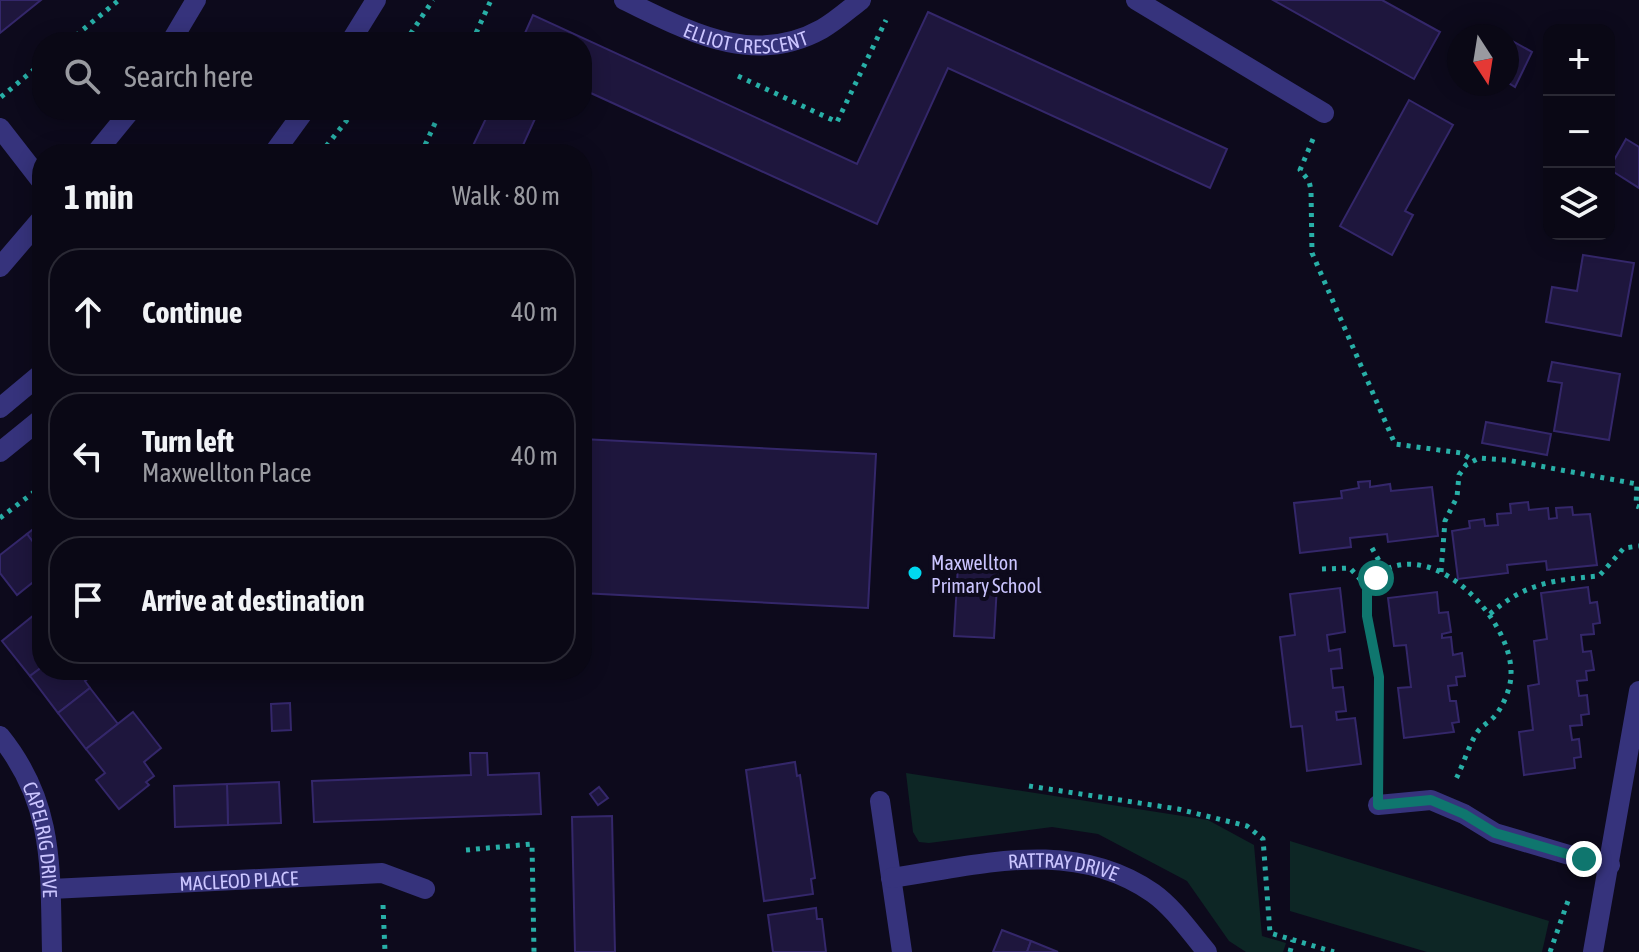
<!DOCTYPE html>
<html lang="en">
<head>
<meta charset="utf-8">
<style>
	body { margin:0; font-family:"Asap Condensed",sans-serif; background:#13111e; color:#f1f3f6 }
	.controls { position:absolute; right:24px; top:24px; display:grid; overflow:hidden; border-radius:16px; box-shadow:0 4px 20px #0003 }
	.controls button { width:72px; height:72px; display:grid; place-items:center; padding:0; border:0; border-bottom:2px solid #2a2934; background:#0a0815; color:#f1f3f6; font:40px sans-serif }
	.compass { position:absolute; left:1447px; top:24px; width:72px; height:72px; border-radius:50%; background:#0a0815; box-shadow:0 4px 20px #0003; rotate:168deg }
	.stop { position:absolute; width:24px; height:24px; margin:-18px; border:6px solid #0f766e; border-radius:50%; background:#fff }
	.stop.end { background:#0f766e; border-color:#fff; box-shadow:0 2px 8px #0008 }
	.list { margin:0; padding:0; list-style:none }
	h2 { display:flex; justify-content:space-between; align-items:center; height:104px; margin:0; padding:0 32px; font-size:34px }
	h2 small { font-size:26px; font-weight:400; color:#999aa0 }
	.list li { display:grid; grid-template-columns:52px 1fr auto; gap:24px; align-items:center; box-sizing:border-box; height:128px; margin:0 16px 16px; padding:0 16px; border:2px solid #2a2934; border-radius:32px }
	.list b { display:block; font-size:30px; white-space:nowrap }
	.list p { margin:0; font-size:26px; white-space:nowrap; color:#999aa0 }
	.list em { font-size:26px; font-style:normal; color:#999aa0 }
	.icon { flex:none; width:44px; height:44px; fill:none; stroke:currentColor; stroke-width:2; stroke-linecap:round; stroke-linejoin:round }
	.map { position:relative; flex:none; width:1639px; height:952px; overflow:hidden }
	.search { position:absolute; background:#0a0815; box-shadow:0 4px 20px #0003; left:32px; top:32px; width:560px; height:88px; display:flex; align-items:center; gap:20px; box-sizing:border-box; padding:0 28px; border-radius:32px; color:#999aa0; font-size:30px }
	.panel { position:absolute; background:#0a0815; box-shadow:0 4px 20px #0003; left:32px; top:144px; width:560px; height:536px; border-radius:32px }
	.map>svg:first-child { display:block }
	.green { fill:#0d2625 }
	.building { fill:#1e163d; stroke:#34276a; stroke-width:2 }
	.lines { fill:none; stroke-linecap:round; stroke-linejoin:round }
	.path { stroke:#28afa7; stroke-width:5; stroke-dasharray:4 6; stroke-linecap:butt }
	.minor { stroke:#36337c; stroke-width:20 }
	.tertiary { stroke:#36337c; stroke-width:20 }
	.route { stroke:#0f766e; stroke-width:10 }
	.poi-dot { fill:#00d8f0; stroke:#0d0a1c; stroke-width:3 }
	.labels { text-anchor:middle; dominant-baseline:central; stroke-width:8; stroke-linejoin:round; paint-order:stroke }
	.street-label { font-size:20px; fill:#cbc5ff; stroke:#0d0a1c }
	.poi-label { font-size:20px; fill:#cbc5ff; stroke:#0d0a1c; text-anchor:start }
</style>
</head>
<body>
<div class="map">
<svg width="1639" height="952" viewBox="0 0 1639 952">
	<rect width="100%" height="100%" fill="#0d0a1c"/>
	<!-- green -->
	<g class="green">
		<polygon points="906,773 1208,820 1254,845 1262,936 1286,943 1283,952 1246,952 1229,941 1187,881 1098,834 1052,827 929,843 919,842 913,832"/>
		<polygon points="1290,841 1549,921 1542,952 1427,952 1290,911"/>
	</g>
	<!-- building -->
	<g class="building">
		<polygon points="0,0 41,0 0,33"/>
		<polygon points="1273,0 1382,0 1440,32 1414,79"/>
		<polygon points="928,12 1227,149 1210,188 948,68 877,224 582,89 582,42 521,42 533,15 857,164"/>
		<polygon points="1507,38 1532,52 1515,87 1507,82"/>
		<polygon points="1409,100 1453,125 1405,211 1413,215 1392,255 1340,226"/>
		<polygon points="490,110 539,110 519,154 469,154"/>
		<polygon points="1626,139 1639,147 1639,188 1609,169"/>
		<polygon points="1583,255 1634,263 1621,336 1546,322 1552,287 1577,291"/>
		<polygon points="1552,362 1620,374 1609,440 1554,431 1562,383 1548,381"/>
		<polygon points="1486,422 1551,434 1547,455 1482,443"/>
		<polygon points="582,439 876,454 868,608 582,593"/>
		<polygon points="1370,481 1370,487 1390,484 1391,491 1432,487 1438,536 1388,542 1387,534 1350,538 1351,547 1300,553 1294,503 1342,498 1341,491 1359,488 1358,482"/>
		<polygon points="1528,502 1529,510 1548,508 1549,519 1557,518 1556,508 1572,507 1573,515 1590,514 1597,565 1547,570 1546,561 1507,565 1508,573 1458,579 1452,531 1470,528 1469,521 1484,519 1485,526 1498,525 1497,514 1511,513 1510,504"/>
		<polygon points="42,522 42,554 27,534"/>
		<polygon points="27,534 42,554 42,575 17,595 0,573 0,555"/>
		<polygon points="958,565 998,567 994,638 954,636"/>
		<polygon points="1588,587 1590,603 1597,602 1600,623 1593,624 1594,634 1581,635 1583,652 1591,651 1594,670 1586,671 1587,680 1577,681 1579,696 1587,695 1589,714 1581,715 1582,725 1570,726 1572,740 1579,739 1581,757 1574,758 1575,768 1524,775 1519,732 1533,730 1528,686 1539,684 1534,641 1547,639 1541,593"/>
		<polygon points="1340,588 1345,632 1327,635 1329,651 1340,649 1342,668 1331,669 1333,688 1343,687 1346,711 1336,712 1337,720 1355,718 1361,764 1307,771 1302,726 1291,727 1280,637 1295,635 1290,594"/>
		<polygon points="1437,592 1439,613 1448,612 1451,632 1442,634 1442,638 1451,637 1453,655 1462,653 1465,676 1456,677 1457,685 1448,686 1450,701 1456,701 1459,722 1452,723 1454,732 1404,738 1398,688 1411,687 1406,645 1394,646 1388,598"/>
		<polygon points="34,615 42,626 42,667 30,676 2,641"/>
		<polygon points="42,667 42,670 99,670 85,681 90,688 58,713 30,676"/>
		<polygon points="90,688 118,724 86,749 58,713"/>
		<polygon points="290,703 291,730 272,731 271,704"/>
		<polygon points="133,712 161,748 144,762 154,776 146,782 149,785 119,809 96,780 105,773 86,749"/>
		<polygon points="470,753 487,753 488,775 539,773 541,814 314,822 312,781 471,775"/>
		<polygon points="795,762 797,776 800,775 815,878 811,879 813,894 764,901 746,770"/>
		<polygon points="279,782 281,823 228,825 227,784"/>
		<polygon points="227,784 228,825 175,827 174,786"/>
		<polygon points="599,787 608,798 598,805 590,794"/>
		<polygon points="612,816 615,952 575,952 572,817"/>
		<polygon points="816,908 817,919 822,919 826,952 773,952 768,915"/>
		<polygon points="1002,930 1031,941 1027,952 993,952"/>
		<polygon points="1031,941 1058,952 1027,952"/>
	</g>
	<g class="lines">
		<!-- path -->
		<g class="path">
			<polyline points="68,42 119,0"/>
			<polyline points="405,42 433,0"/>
			<polyline points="472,42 491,0"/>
			<polyline points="738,76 837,122 886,20"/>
			<polyline points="1,97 42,63"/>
			<polyline points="1313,139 1300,170 1309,181 1311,190 1312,253 1395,444 1461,453 1474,461"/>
			<polyline points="320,154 355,110"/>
			<polyline points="421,154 441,110"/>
			<polyline points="0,518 42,486"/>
			<polyline points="1372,548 1384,570"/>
			<polyline points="1322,569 1350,568 1367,587"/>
			<polyline points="1441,572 1445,521 1457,497 1459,475 1466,465 1479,458 1507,460 1637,484 1636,506 1639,507"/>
			<path d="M1490 614C1525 583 1553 580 1599 576L1624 548 1639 546"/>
			<path d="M1378 778 1379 677 1367 616V587C1372 582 1378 574 1385 570 1439 542 1511 621 1511 672 1512 686 1503 707 1494 717 1488 723 1480 727 1476 734 1468 748 1463 765 1456 779"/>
			<polyline points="1029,786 1178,809 1247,826 1263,839 1270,933 1334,952"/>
			<polyline points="466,850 532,844 534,952"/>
			<polyline points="383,905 385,952"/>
			<polyline points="1290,952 1293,940"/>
			<polyline points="1550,952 1569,898"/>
		</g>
		<!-- minor -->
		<g class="minor">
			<path id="s1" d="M624 0C687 30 752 68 822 29 836 21 848 10 861 0"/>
			<polyline points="1136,0 1324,113"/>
			<polyline points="171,42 196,0"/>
			<polyline points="0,128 42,182"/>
			<polyline points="95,154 131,110"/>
			<polyline points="0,267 42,218"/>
			<path id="s2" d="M0 736C55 804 50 869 52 952"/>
			<polyline points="880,801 902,952"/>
			<polyline points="1378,805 1431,800 1464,814 1495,833 1596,863 1610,865"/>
			<path id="s3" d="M891 878C981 865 1072 837 1153 893 1174 908 1190 932 1207 952"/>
			<path id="s4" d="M51 889 382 873 425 889"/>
			<polyline points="1593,952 1639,691"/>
		</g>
		<!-- tertiary -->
		<g class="tertiary">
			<polyline points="350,42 376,0"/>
			<polyline points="273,154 305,110"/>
			<polyline points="0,408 42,373"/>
			<polyline points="0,452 42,418"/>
		</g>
	</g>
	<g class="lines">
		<!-- route -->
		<polyline class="route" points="1376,578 1367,587 1367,616 1379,677 1378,805 1431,800 1464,814 1495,833 1584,859"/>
	</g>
	<!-- markers -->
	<circle class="poi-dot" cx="915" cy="573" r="8"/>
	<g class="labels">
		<!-- street labels -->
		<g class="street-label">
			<text stroke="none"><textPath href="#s1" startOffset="130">ELLIOT CRESCENT</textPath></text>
			<text stroke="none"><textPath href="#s2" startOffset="114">CAPELRIG DRIVE</textPath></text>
			<text stroke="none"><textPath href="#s3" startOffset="174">RATTRAY DRIVE</textPath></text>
			<text stroke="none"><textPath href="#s4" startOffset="188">MACLEOD PLACE</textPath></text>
		</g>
		<!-- poi labels -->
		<g class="poi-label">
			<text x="931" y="562">Maxwellton<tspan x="931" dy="23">Primary School</tspan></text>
		</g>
	</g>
</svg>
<div class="controls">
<button>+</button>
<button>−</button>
<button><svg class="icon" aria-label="layers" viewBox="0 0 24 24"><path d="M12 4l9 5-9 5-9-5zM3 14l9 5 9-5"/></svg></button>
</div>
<svg class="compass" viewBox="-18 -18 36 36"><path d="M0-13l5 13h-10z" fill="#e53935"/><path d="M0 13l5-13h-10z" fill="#999aa0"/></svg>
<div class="stop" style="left:1376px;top:578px"></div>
<div class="stop end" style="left:1584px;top:859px"></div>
<div class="search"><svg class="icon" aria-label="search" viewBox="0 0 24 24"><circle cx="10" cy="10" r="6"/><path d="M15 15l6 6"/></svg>Search here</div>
<section class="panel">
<h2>1 min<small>Walk · 80 m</small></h2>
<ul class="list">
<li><svg class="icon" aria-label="ahead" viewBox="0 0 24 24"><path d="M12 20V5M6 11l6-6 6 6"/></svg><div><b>Continue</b></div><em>40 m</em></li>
<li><svg class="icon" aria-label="left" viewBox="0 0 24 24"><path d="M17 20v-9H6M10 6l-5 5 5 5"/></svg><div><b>Turn left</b><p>Maxwellton Place</p></div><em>40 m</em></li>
<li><svg class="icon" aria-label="arrive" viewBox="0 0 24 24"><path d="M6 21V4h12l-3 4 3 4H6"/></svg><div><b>Arrive at destination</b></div></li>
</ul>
</section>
</div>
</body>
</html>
